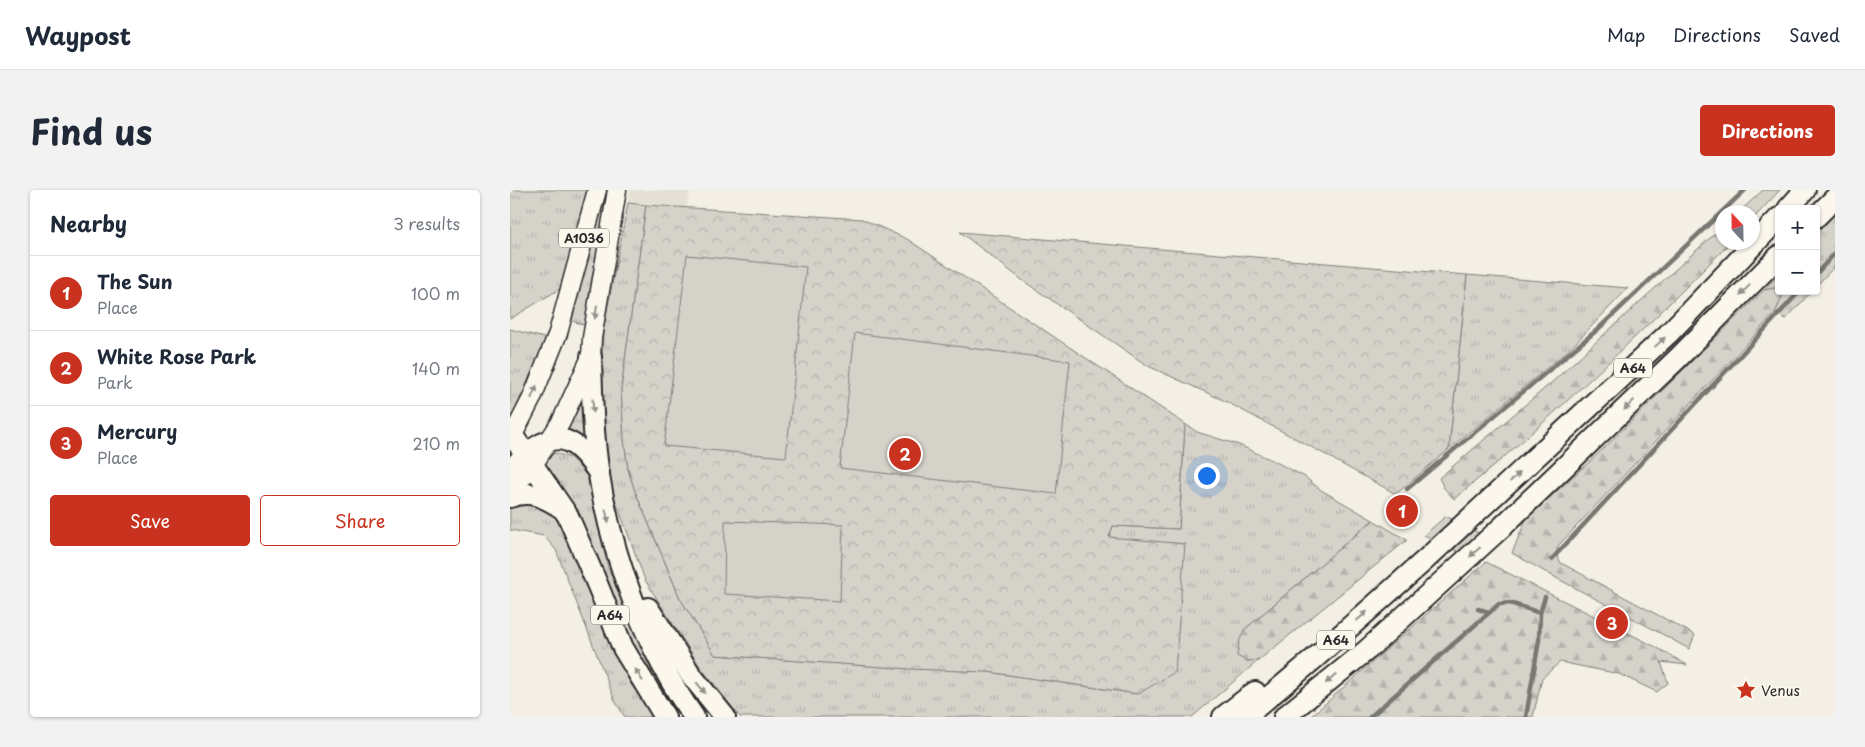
<!DOCTYPE html>
<html lang="en">
<head>
<meta charset="utf-8">
<style>
	body { margin:0; font-family:"Playpen Sans",sans-serif; background:#f2f2f3; color:#1f2937 }
	.controls { position:absolute; right:15px; top:15px; display:grid; overflow:hidden; border-radius:5px; box-shadow:0 1px 4px #0004 }
	.controls button { width:45px; height:45px; display:grid; place-items:center; padding:0; border:0; border-bottom:1px solid #e0e1e3; background:#fff; color:#1f2937; font:25px sans-serif }
	.compass { position:absolute; left:1205px; top:15px; width:45px; height:45px; border-radius:50%; background:#fff; box-shadow:0 1px 4px #0004; rotate:338deg }
	.you { position:absolute; left:696px; top:285px; width:18px; height:18px; margin:-12px; border:4px solid #fff; border-radius:50%; background:#1a73e8; box-shadow:0 0 0 8px #1a73e833 }
	.badge { display:grid; place-items:center; width:32px; height:32px; border-radius:50%; background:#c8321e; color:#fff; font-size:16px; font-weight:700 }
	.pin { position:absolute; translate:-50% -50%; border:2px solid #fff; box-shadow:0 1px 5px #0006 }
	.list { margin:0; padding:0; list-style:none }
	h2 { display:flex; justify-content:space-between; align-items:center; height:65px; margin:0; padding:0 20px; font-size:21px }
	h2 small { font-size:16px; font-weight:400; color:#747a83 }
	.list li { display:grid; grid-template-columns:32px 1fr auto; gap:15px; align-items:center; box-sizing:border-box; height:75px; padding:0 20px; border-top:1px solid #e0e1e3 }
	.list b { display:block; font-size:19px; white-space:nowrap }
	.list p { margin:0; font-size:16px; white-space:nowrap; color:#747a83 }
	.list em { font-size:16px; font-style:normal; color:#747a83 }
	.actions { display:flex; gap:10px; padding:15px 20px }
	.actions a { flex:1; padding:11px 0; border:1px solid #c8321e; border-radius:5px; text-align:center; font-size:18px; color:#c8321e }
	.actions .main { background:#c8321e; color:#fff }
	.map { position:relative; flex:none; width:1325px; height:527px; overflow:hidden; border-radius:5px }
	header { display:flex; align-items:center; gap:30px; box-sizing:border-box; height:70px; padding:0 25px; background:#fff; border-bottom:1px solid #e0e1e3 }
	header strong { font-size:24px }
	nav { display:flex; gap:28px; margin-inline-start:auto; font-size:18px }
	.intro { display:flex; align-items:center; justify-content:space-between; box-sizing:border-box; height:120px; padding:0 30px }
	h1 { margin:0; font-size:35px }
	.button { padding:12px 22px; border-radius:5px; background:#c8321e; color:#fff; font-size:18px; font-weight:700 }
	main { display:flex; gap:30px; padding:0 30px }
	aside { flex:1; background:#fff; border-radius:5px; box-shadow:0 1px 4px #0004 }
	.map>svg:first-child { display:block }
	.built { fill:#e4e0d6 }
	.grass { fill:url(#grass-tufts); stroke:#807e7a }
	.forest { fill:url(#forest-firs); stroke:#807e7a }
	.park { fill:url(#park-crowns); stroke:#807e7a }
	.pitch { fill:#d5d2c9; stroke:#807e7a }
	.lines { fill:none; stroke-linecap:round; stroke-linejoin:round }
	.stream { stroke:#787772; stroke-width:4.5 }
	.primary-casing { stroke:#2b2b2b; stroke-width:21 }
	.highway-casing { stroke:#2b2b2b; stroke-width:24 }
	.primary { stroke:#fbf7ec; stroke-width:18 }
	.highway { stroke:#fbf7ec; stroke-width:20 }
	.oneway { fill:#93918c }
	.labels { text-anchor:middle; dominant-baseline:central; stroke-width:4; stroke-linejoin:round; paint-order:stroke }
	.shield { fill:#fbf7ec; stroke:#696865; stroke-width:1 }
	.shield-label { font-size:12px; font-weight:bold; fill:#2b2b2b }
	.poi-label { font-size:14px; fill:#2b2b2b; stroke:#fbf7ec; text-anchor:start }
</style>
</head>
<body>
<header>
<strong>Waypost</strong>
<nav><a>Map</a><a>Directions</a><a>Saved</a></nav>
</header>
<div class="intro"><h1>Find us</h1><a class="button">Directions</a></div>
<main>
<aside>
<h2>Nearby<small>3 results</small></h2>
<ul class="list">
<li><span class="badge">1</span><div><b>The Sun</b><p>Place</p></div><em>100 m</em></li>
<li><span class="badge">2</span><div><b>White Rose Park</b><p>Park</p></div><em>140 m</em></li>
<li><span class="badge">3</span><div><b>Mercury</b><p>Place</p></div><em>210 m</em></li>
</ul>
<div class="actions"><a class="main">Save</a><a>Share</a></div>
</aside>
<div class="map">
<svg width="1325" height="527" viewBox="0 0 1325 527">
	<defs>
		<pattern id="grass-tufts" width="24" height="20" patternUnits="userSpaceOnUse" patternTransform="scale(1.25)"><rect width="24" height="20" fill="#d5d2c9"/><path d="M3 7l-1-3M5 7V3M7 7l1-3M15 17l-1-3M17 17v-4M19 17l1-3" fill="none" stroke="#b7b4ad"/></pattern>
		<pattern id="forest-firs" width="22" height="20" patternUnits="userSpaceOnUse" patternTransform="scale(1.25)"><rect width="22" height="20" fill="#d5d2c9"/><path d="M5 1l3.5 6h-7zM16 11l3.5 6h-7z" fill="#b7b4ad"/></pattern>
		<pattern id="park-crowns" width="20" height="18" patternUnits="userSpaceOnUse" patternTransform="scale(1.25)"><rect width="20" height="18" fill="#d5d2c9"/><path d="M2 6a3 3 0 1 1 6 0M12 15a3 3 0 1 1 6 0" fill="none" stroke="#b7b4ad"/></pattern>
	</defs>
	<rect width="100%" height="100%" fill="#f3efe4"/>
	<filter id="ink" filterUnits="userSpaceOnUse"><feTurbulence type="fractalNoise" baseFrequency=".02" numOctaves="2"/><feDisplacementMap in="SourceGraphic" scale="10" xChannelSelector="R" yChannelSelector="G"/><feConvolveMatrix kernelMatrix="1 2 1 2 8 2 1 2 1" color-interpolation-filters="sRGB"/></filter>
	<g filter="url(#ink)">
		<!-- built -->
		<polygon class="built" points="120,0 180,0 176,18 118,13"/>
		<!-- grass -->
		<g class="grass">
			<polygon points="0,0 80,0 53,97 0,129"/>
			<polygon points="95,0 99,0 81,93 75,135 62,131 80,55"/>
			<polygon points="118,13 136,15 111,200 114,249 118,279 125,301 170,408 205,465 376,477 478,482 628,504 675,354 602,349 599,347 603,336 669,339 675,234 687,242 729,255 764,271 795,287 811,300 863,330 734,440 737,471 749,470 682,527 230,527 191,478 135,390 102,301 91,224 93,141"/>
			<polygon points="1325,24 1325,76 1306,96 1306,44"/>
			<polygon points="1269,84 1269,101 1302,101 1276,129 1265,123 1272,107 1265,98 1254,100"/>
			<polygon points="957,85 1118,98 1061,158 939,259"/>
			<polygon points="0,139 38,149 2,226 0,226"/>
			<polygon points="71,201 75,254 48,243"/>
			<polygon points="45,263 61,268 77,286 98,378 143,483 132,471 33,274 38,267"/>
			<polygon points="18,311 33,316 45,327 60,355 120,493 144,527 115,527 105,511 46,360 34,346 0,340 0,315"/>
		</g>
		<!-- forest -->
		<g class="forest">
			<polygon points="1253,0 1270,0 1243,29 1242,22 1229,22"/>
			<path d="M1212 37V52L1220 53C1132 142 1042 229 944 309L934 298 929 288 1041 193Z"/>
			<path d="M1265 98 1272 107 1265 123 1064 339 1048 356 1046 364 1051 373 1185 445 1179 459C1121 426 1060 397 1002 363L1016 329 1088 264 1254 100Z"/>
			<polygon points="863,330 897,350 749,470 737,471 727,466 729,452 734,440"/>
			<polygon points="976,372 1144,456 1177,475 1151,472 1158,493 1147,502 1109,484 1050,472 1032,488 1023,527 800,527"/>
		</g>
		<!-- park -->
		<g class="park">
			<polygon points="136,15 352,29 397,49 675,234 669,339 603,336 599,347 675,354 665,482 628,504 478,482 400,479 205,465 170,408 125,301 118,279 114,249 111,200"/>
			<polygon points="450,42 957,85 939,259 886,304 826,271 818,266 715,211 638,176 512,90"/>
		</g>
		<!-- pitch -->
		<g class="pitch">
			<polygon points="177,65 296,77 276,267 154,256"/>
			<polygon points="345,143 560,171 546,304 330,278"/>
			<polygon points="936,326 984,351 965,370 914,345"/>
			<polygon points="215,331 333,335 330,411 214,404"/>
		</g>
		<g class="lines">
			<!-- stream -->
			<g class="stream">
				<polyline points="1306,84 1325,63"/>
				<polyline points="897,299 1087,140 1235,0"/>
				<polyline points="1042,369 1290,101"/>
				<polyline points="968,419 979,422"/>
				<polyline points="860,527 989,414 1000,413 1030,423"/>
				<polyline points="1016,527 1029,450 1030,423 1035,407"/>
			</g>
			<defs>
				<g id="primary">
					<polyline points="0,251 22,208 48,143 87,0"/>
					<polyline points="0,302 23,275 51,232 81,167 82,148 107,0"/>
				</g>
				<g id="highway">
					<polyline points="1278,19 1295,0"/>
					<polyline points="1306,27 1325,8"/>
					<path d="M81 167C82 206 83 247 89 285 102 366 136 460 184 527"/>
					<polyline points="3,246 58,326 88,396 113,458 155,527"/>
					<path d="M0 282C11 267 38 241 59 252 72 258 81 272 89 283"/>
					<path d="M0 307C20 300 33 306 50 317"/>
					<polyline points="138,418 181,485 215,527"/>
					<polyline points="713,527 745,502"/>
					<polyline points="735,527 805,468 914,371 1158,144 1269,28"/>
					<polyline points="774,527 857,460 993,336 1167,169 1269,66"/>
				</g>
			</defs>
			<!-- primary casing -->
			<use href="#primary" class="primary-casing"/>
			<!-- highway casing -->
			<use href="#highway" class="highway-casing"/>
			<!-- primary -->
			<use href="#primary" class="primary"/>
			<!-- highway -->
			<use href="#highway" class="highway"/>
		</g>
		<!-- one-way arrows -->
		<defs><path id="oneway-solid" d="M-6-.8H1V-3.2L6.5 0L1 3.2V.8H-6Z" transform="scale(1.25)"/></defs>
		<g class="oneway">
			<use href="#oneway-solid" transform="translate(1235 100) rotate(134)"/>
			<use href="#oneway-solid" transform="translate(86 122) rotate(99)"/>
			<use href="#oneway-solid" transform="translate(1150 152) rotate(-43)"/>
			<use href="#oneway-solid" transform="translate(24 202) rotate(-67)"/>
			<use href="#oneway-solid" transform="translate(1119 215) rotate(136)"/>
			<use href="#oneway-solid" transform="translate(83 216) rotate(86)"/>
			<use href="#oneway-solid" transform="translate(1005 287) rotate(-43)"/>
			<use href="#oneway-solid" transform="translate(97 326) rotate(78)"/>
			<use href="#oneway-solid" transform="translate(965 362) rotate(138)"/>
			<use href="#oneway-solid" transform="translate(852 426) rotate(-42)"/>
			<use href="#oneway-solid" transform="translate(129 485) rotate(-121)"/>
			<use href="#oneway-solid" transform="translate(821 489) rotate(141)"/>
			<use href="#oneway-solid" transform="translate(191 498) rotate(51)"/>
		</g>
	</g>
	<!-- icons -->
	<defs>
		<symbol id="sight-bare" viewBox="-9 -9 18 18"><path d="M0-6L1.8-2.2L6-1.7L2.9 1.2L3.7 5.4L0 3.3L-3.7 5.4L-2.9 1.2L-6-1.7L-1.8-2.2Z" fill="#c8321e" stroke="#fbf7ec" stroke-width="2.5" paint-order="stroke"/></symbol>
	</defs>
	<g fill-rule="evenodd">
		<use href="#sight-bare" x="1222" y="486" width="28" height="28"/>
	</g>
	<g class="labels">
		<!-- shield labels -->
		<g class="shield">
			<rect x="49" y="38.5" width="50" height="19" rx="4"/>
			<rect x="1104" y="168.5" width="38" height="19" rx="4"/>
			<rect x="81" y="415.5" width="38" height="19" rx="4"/>
			<rect x="807" y="440.5" width="38" height="19" rx="4"/>
		</g>
		<g class="shield-label">
			<text x="74" y="48">A1036</text>
			<text x="1123" y="178">A64</text>
			<text x="100" y="425">A64</text>
			<text x="826" y="450">A64</text>
		</g>
		<!-- poi labels -->
		<g class="poi-label">
			<text x="1251" y="500">Venus</text>
		</g>
	</g>
</svg>
<div class="controls">
<button>+</button>
<button>−</button>
</div>
<svg class="compass" viewBox="-18 -18 36 36"><path d="M0-13l5 13h-10z" fill="#e53935"/><path d="M0 13l5-13h-10z" fill="#747a83"/></svg>
<div class="you"></div>
<div class="pin badge" style="left:892px;top:321px">1</div>
<div class="pin badge" style="left:395px;top:264px">2</div>
<div class="pin badge" style="left:1102px;top:433px">3</div>
</div>
</main>
</body>
</html>
